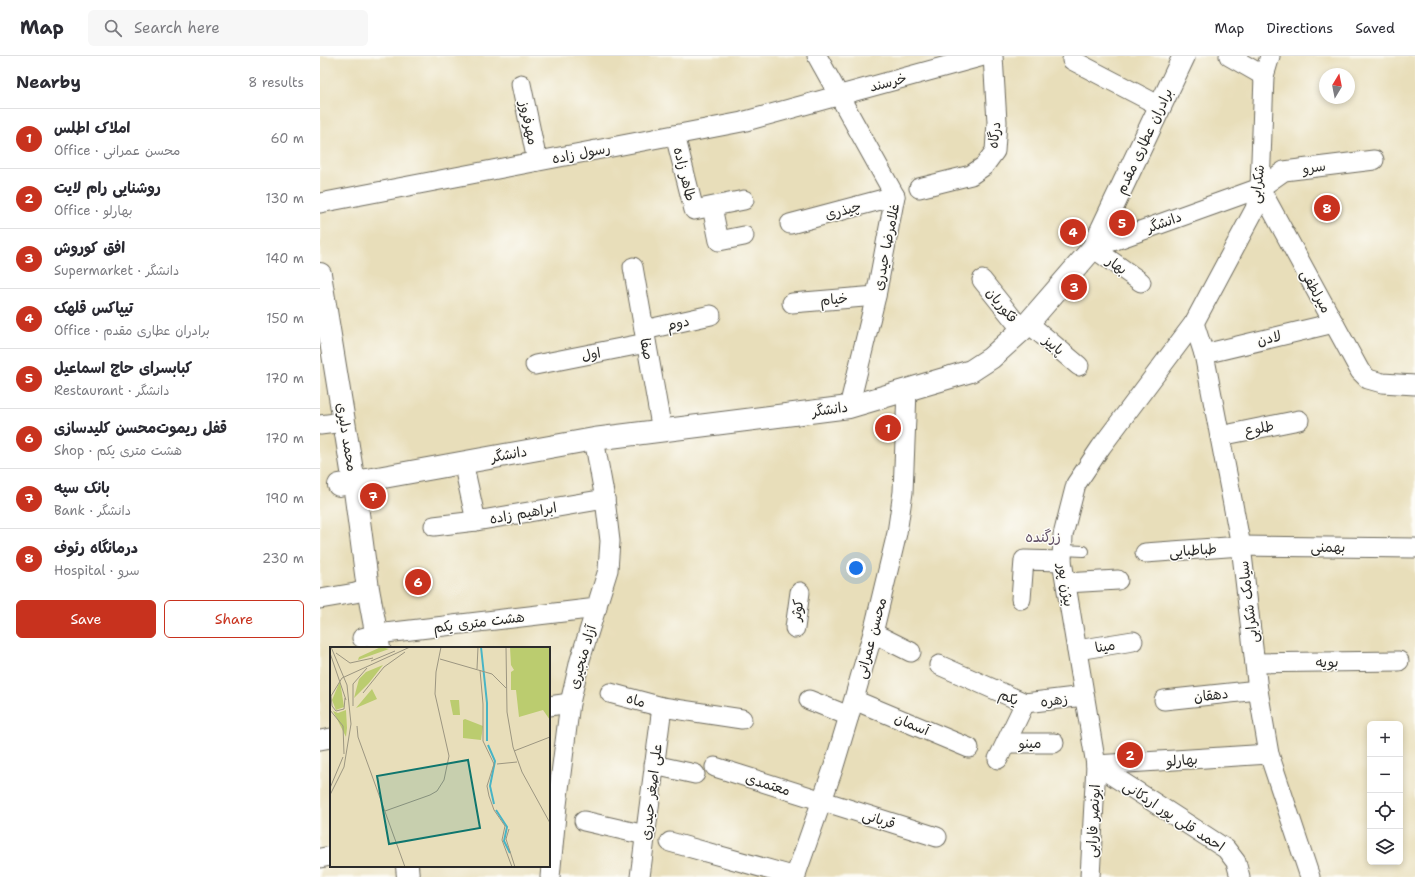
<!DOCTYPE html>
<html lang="en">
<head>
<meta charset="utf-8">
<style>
	body { margin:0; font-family:"Shantell Sans","Playpen Sans Arabic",sans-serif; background:#f7f7f7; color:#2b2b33 }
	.controls { position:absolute; right:12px; bottom:12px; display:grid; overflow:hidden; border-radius:6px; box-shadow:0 2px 6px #0003 }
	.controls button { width:36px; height:36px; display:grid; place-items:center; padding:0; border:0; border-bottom:1px solid #e1e1e2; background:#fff; color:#2b2b33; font:20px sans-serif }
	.compass { position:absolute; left:999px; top:12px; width:36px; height:36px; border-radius:50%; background:#fff; box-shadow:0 2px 6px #0003; rotate:10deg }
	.you { position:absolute; left:536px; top:512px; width:14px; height:14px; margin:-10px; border:3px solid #fff; border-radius:50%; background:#1a73e8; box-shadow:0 0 0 6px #1a73e833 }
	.badge { display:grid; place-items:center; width:26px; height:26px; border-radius:50%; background:#c8321e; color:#fff; font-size:13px; font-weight:700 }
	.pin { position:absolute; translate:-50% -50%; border:2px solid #fff; box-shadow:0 1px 4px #0006 }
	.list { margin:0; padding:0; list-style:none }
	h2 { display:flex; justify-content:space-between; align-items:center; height:52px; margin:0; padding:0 16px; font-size:17px }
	h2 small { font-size:13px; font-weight:400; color:#7c7c81 }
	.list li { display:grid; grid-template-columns:26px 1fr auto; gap:12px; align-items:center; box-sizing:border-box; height:60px; padding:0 16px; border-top:1px solid #e1e1e2 }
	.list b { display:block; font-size:15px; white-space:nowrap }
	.list p { margin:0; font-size:13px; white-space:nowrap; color:#7c7c81 }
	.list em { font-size:13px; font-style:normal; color:#7c7c81 }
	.actions { display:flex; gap:8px; padding:12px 16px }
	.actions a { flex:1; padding:9px 0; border:1px solid #c8321e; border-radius:6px; text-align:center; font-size:14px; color:#c8321e }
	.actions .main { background:#c8321e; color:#fff }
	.icon { flex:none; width:22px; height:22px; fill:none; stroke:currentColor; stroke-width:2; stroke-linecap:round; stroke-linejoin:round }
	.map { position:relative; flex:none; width:1095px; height:821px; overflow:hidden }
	header { display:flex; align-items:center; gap:24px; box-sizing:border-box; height:56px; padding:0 20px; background:#fff; border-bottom:1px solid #e1e1e2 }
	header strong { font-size:19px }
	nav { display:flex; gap:22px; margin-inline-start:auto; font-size:14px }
	.search { width:280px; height:36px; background:#f7f7f7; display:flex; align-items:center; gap:10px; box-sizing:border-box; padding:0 14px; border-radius:6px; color:#7c7c81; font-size:15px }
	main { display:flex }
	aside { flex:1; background:#fff }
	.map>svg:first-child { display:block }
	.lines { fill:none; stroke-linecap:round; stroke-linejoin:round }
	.service-casing { stroke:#6d6a5d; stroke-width:12 }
	.minor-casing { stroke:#6d6a5d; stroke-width:21 }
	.tertiary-casing { stroke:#6d6a5d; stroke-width:24 }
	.secondary-casing { stroke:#6d6a5d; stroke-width:24 }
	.service { stroke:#fff; stroke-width:10 }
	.minor { stroke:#fff; stroke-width:19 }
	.tertiary { stroke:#fff; stroke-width:22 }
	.secondary { stroke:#fff; stroke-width:22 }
	.labels { text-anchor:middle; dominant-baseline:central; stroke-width:3; stroke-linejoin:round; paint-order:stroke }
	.street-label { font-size:14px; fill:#2b2b2b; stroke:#fdfcf7 }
	.neighbourhood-label { font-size:15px; fill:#655368; stroke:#fdfcf7 }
	.inset-river { fill:none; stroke:#48b4c5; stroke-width:2 }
	.inset-road { fill:none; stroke:#9c9681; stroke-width:1 }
	.view { fill:#0f766e; fill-opacity:0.15; stroke:#0f766e; stroke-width:2 }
	.inset-edge { fill:none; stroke:#2b2b2b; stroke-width:2 }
</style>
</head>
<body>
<header>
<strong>Map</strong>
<div class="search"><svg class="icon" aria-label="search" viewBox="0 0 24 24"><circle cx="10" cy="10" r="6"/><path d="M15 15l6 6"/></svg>Search here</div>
<nav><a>Map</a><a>Directions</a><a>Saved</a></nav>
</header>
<main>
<aside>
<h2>Nearby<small>8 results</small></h2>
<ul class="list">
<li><span class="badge">1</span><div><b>املاک اطلس</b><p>Office · محسن عمرانی</p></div><em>60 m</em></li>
<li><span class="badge">2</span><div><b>روشنایی رام لایت</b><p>Office · بهارلو</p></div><em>130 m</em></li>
<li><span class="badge">3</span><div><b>افق کوروش</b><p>Supermarket · دانشگر</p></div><em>140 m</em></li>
<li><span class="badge">4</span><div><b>تیپاکس قلهک</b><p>Office · برادران عطاری مقدم</p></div><em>150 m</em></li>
<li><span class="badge">5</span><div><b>کبابسرای حاج اسماعیل</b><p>Restaurant · دانشگر</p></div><em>170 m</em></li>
<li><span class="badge">6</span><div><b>قفل ریموت‌محسن کلیدسازی</b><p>Shop · هشت متری یکم</p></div><em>170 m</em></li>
<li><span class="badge">7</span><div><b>بانک سپه</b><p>Bank · دانشگر</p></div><em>190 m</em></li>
<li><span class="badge">8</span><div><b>درمانگاه رئوف</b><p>Hospital · سرو</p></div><em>230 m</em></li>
</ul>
<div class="actions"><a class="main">Save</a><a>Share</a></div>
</aside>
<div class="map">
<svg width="1095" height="821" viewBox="0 0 1095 821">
	<rect width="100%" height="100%" fill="#fdfcf7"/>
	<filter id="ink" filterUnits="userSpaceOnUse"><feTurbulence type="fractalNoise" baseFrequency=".025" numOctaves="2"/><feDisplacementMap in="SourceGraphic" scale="8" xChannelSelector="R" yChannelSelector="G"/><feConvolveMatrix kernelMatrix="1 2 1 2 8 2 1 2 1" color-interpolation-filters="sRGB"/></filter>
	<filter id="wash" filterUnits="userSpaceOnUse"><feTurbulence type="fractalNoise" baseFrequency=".012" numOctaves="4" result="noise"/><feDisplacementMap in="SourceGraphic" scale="16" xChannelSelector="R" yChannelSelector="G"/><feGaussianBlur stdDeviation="0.9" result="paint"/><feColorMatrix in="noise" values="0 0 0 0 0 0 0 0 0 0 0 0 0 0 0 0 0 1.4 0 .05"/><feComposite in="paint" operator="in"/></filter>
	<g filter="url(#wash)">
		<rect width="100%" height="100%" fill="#e8deba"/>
	</g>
	<g filter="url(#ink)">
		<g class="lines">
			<defs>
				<polyline id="service" points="742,494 764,495"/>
				<g id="minor">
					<polyline points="497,0 575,140 556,240 529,351"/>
					<polyline points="909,0 944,20"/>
					<polyline points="752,4 840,50"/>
					<polyline points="201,28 217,105"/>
					<polyline points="355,79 374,154 424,144"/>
					<polyline points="599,132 651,119 664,110 675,95 677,66 673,0"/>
					<polyline points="940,132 1040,315 1048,323 1062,327 1095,329"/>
					<polyline points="0,147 422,66 663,0"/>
					<polyline points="392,151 399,185 424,180"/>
					<polyline points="470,168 575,140"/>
					<polyline points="773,192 940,132 964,115 1054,104"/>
					<polyline points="773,192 821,226"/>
					<polyline points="313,211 342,375"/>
					<polyline points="662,224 702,274"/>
					<polyline points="472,247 556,240"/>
					<polyline points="708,267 759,310"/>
					<polyline points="874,267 884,298 921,490 938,634 949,698 990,821"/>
					<polyline points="324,274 391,259"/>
					<polyline points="884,298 1014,267"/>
					<polyline points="215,309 326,287"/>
					<polyline points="0,369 24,366"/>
					<polyline points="900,380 979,364"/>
					<polyline points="143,406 156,465"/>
					<polyline points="114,470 156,465 285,443"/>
					<polyline points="825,497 921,490 1095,492"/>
					<polyline points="746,527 798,524"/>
					<polyline points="0,543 35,537 48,533"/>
					<polyline points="701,543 704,504 742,505"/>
					<polyline points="475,572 480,536"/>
					<polyline points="553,577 591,596"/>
					<polyline points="42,582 57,578 277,552"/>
					<polyline points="757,594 813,585"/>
					<polyline points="935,607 1079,605"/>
					<polyline points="619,609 705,647"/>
					<polyline points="290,637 342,651 422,663"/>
					<polyline points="489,644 529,660"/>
					<polyline points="534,644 649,692"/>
					<polyline points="844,644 938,634"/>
					<polyline points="705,647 764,640"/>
					<polyline points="229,650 250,647"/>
					<polyline points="0,684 11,682"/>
					<polyline points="686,687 734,687"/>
					<polyline points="678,703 705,647"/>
					<polyline points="334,709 375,718"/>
					<polyline points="776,709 906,793 916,806 920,821"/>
					<polyline points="776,709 949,698"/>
					<polyline points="395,711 617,781"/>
					<polyline points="264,765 325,779"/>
					<polyline points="350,786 476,821"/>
					<polyline points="0,802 11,800"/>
					<polyline points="230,821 237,749 250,647 260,604 288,514 290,485 285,443 274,383"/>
					<polyline points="320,821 342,651"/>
					<polyline points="475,821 513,713 529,660 553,577 577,477 583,436 587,335"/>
					<polyline points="770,821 776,709 742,505 743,479 756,428 781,391 874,267 935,153 940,132 944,20 950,0"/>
				</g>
				<polyline id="tertiary" points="19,429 274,383 529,351 651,315 671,302 702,274 773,192 864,0"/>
				<g id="secondary">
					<polyline points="0,218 34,427 48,533 59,592"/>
					<polyline points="87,810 88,821"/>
				</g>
			</defs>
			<!-- service casing -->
			<use href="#service" class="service-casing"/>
			<!-- minor casing -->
			<use href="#minor" class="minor-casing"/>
			<!-- tertiary casing -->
			<use href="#tertiary" class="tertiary-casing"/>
			<!-- secondary casing -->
			<use href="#secondary" class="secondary-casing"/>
			<!-- service -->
			<use href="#service" class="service"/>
			<!-- minor -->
			<use href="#minor" class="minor"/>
			<!-- tertiary -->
			<use href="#tertiary" class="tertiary"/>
			<!-- secondary -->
			<use href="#secondary" class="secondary"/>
		</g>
	</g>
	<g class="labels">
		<!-- street labels -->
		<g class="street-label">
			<text transform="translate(568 26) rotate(-15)">خرسند</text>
			<text transform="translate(209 67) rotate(78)">مهرفروز</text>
			<text transform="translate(674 79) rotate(-83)">درگاه</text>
			<text transform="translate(824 85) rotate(-65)">برادران عطاری مقدم</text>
			<text transform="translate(261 97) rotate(-11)">رسول زاده</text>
			<text transform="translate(994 111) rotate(-7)">سرو</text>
			<text transform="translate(365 118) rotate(76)">طاهر زاده</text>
			<text transform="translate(937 128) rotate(-83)">شکرابی</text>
			<text transform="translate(523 154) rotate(-15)">چیذری</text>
			<text transform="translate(844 166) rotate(-20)">دانشگر</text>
			<text transform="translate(566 191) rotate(-79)">غلامرضا حیدری</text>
			<text transform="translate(797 209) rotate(35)">بهار</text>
			<text transform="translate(996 235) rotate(61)">میرلطفی</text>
			<text transform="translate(514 243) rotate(-5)">خیام</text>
			<text transform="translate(682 249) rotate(51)">فکوریان</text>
			<text transform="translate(358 267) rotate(-13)">دوم</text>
			<text transform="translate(949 282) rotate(-13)">لادن</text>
			<text transform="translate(734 289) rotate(40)">پاییز</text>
			<text transform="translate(327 293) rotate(80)">صفا</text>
			<text transform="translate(271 298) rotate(-11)">اول</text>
			<text transform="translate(510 353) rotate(-8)">دانشگر</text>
			<text transform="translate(939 372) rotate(-11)">طلوع</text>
			<text transform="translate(27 381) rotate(81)">محمد دلیری</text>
			<text transform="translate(189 398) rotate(-10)">دانشگر</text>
			<text transform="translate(203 457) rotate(-10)">ابراهیم زاده</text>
			<text x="1008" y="491">بهمنی</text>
			<text transform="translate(873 494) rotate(-4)">طباطبایی</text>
			<text transform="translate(746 529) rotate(81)">بیژن پور</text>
			<text transform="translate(928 546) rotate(-97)">سیامک شکرابی</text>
			<text transform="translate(477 554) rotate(-82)">کوثر</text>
			<text transform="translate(159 566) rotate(-7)">هشت متری یکم</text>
			<text transform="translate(551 582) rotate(-75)">محسن عمرانی</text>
			<text transform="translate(785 590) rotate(-9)">مینا</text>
			<text transform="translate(262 601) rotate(-74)">آزاد منجیری</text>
			<text transform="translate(1007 606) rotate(-1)">بویه</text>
			<text transform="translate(891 639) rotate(-6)">دهقان</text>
			<text transform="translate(689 641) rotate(25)">یکم</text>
			<text transform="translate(316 644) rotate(15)">ماه</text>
			<text transform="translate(734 644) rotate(-7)">زهره</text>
			<text transform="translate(592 668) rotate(23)">آسمان</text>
			<text x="710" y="687">مینو</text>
			<text transform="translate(862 704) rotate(-4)">بهارلو</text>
			<text transform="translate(448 728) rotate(17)">معتمدی</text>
			<text transform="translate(331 736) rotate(-83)">علی اصغر حیدری</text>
			<text transform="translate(854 760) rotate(33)">احمد قلی پور اردکانی</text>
			<text transform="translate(559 763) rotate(17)">قربانی</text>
			<text transform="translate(773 765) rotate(-87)">ابونصر فارابی</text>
		</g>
		<!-- neighbourhood labels -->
		<g class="neighbourhood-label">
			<text x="723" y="481">زرگنده</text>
		</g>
	</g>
	<!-- overview -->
	<g transform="translate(10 591)">
		<rect width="220" height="220" fill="#e8deba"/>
		<path d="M51 0 59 2 28 13 29 10ZM180 0H220V73L213 63 189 70 186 43H181V25L184 23 181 18ZM53 18 39 36 24 51 29 32 36 25ZM10 34 14 60 6 63 2 53ZM42 42 47 52 26 61ZM120 53H129L130 68H123ZM16 63 17 81 15 98 16 90 3 64 8 66ZM135 72 153 79 151 93 133 91V73Z" fill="#bbcc6f"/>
		<path class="inset-river" d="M151 0 157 56V94M158 98 165 114 160 139 164 157M166 163 177 180 174 194 180 206"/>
		<path class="inset-road" d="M176 0 177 65 183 100 192 125 220 176M0 6 16 53M6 6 20 16 43 11M110 12 162 27 176 41M41 14 65 4M147 22 148 0M150 23 153 57V94L164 117 157 139 159 149 164 163 175 179 172 193 182 220M33 46 54 20 75 5M15 51 14 62 6 64 2 59 1 49 12 31 80 0M23 59V37L37 21M0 63 13 79 14 107M27 79 28 90 75 220M184 104 220 90M167 117 187 115M0 141 13 110M0 148 14 120 21 77 17 38 1 0M55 164 100 148 107 144 114 133 119 109 105 47 106 25 111 0M179 182 176 192 185 220"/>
		<path class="view" d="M138 113 150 181 59 197 47 129Z"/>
		<rect width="220" height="220" class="inset-edge"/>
	</g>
</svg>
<div class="controls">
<button>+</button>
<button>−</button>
<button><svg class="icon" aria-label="locate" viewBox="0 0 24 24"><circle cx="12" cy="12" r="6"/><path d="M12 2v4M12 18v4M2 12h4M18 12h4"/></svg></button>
<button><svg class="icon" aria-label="layers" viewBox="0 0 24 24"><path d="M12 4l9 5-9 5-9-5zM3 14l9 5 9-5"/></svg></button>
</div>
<svg class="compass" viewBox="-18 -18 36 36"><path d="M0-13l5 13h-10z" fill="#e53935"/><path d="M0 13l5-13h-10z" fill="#7c7c81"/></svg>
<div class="you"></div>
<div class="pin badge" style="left:568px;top:372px">1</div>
<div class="pin badge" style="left:810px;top:699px">2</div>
<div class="pin badge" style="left:754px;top:231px">3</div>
<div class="pin badge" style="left:753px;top:176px">4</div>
<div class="pin badge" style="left:802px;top:167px">5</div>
<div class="pin badge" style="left:98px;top:526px">6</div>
<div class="pin badge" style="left:53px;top:440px">7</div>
<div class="pin badge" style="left:1007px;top:152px">8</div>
</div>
</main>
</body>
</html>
